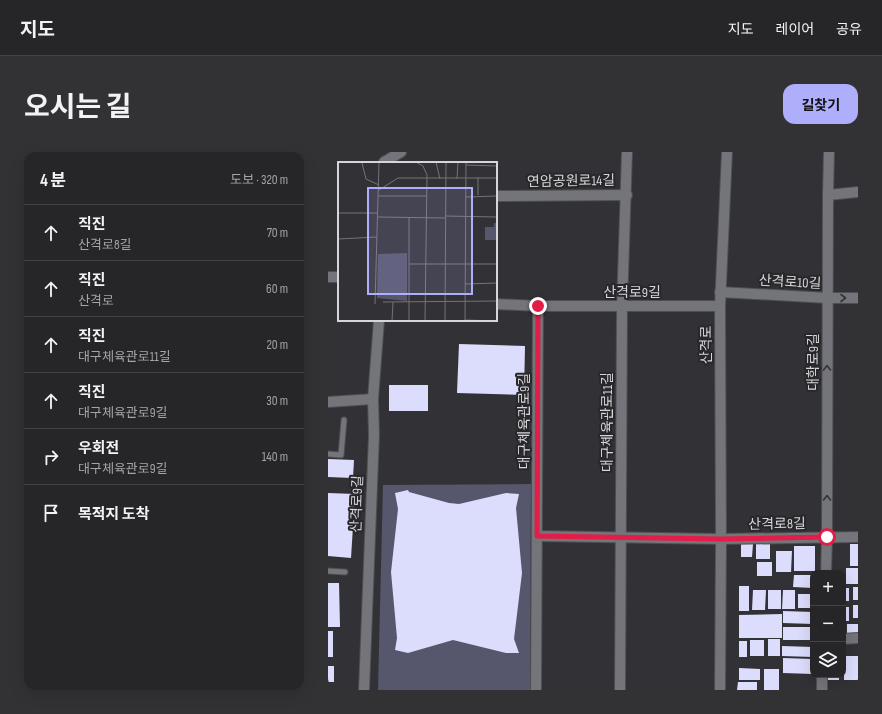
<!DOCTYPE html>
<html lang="ko">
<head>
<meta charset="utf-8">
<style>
	body { margin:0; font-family:"Sofia Sans Condensed","Noto Sans KR",sans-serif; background:#323234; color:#f1f3f6 }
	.controls { position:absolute; right:12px; bottom:12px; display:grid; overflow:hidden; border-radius:8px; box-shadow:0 4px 16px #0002 }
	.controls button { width:36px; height:36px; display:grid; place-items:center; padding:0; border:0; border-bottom:1px solid #424345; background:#262628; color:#f1f3f6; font:20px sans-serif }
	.stop { position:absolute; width:12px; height:12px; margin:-9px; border:3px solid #e11d48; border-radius:50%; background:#fff }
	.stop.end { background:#e11d48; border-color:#fff; box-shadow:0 1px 4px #0008 }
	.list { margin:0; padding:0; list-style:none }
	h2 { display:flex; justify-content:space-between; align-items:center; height:52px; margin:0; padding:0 16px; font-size:17px }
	h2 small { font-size:13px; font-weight:400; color:#a4a5a8 }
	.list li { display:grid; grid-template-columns:26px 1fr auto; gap:12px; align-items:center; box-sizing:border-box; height:56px; padding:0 16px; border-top:1px solid #424345 }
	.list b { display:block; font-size:15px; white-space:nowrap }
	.list p { margin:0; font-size:13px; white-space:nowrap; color:#a4a5a8 }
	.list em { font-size:13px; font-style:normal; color:#a4a5a8 }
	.icon { flex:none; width:22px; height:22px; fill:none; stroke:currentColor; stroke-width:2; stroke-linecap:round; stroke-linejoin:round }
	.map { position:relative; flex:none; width:530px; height:538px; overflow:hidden; border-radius:12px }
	header { display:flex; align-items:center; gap:24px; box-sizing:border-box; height:56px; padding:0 20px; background:#262628; border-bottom:1px solid #424345 }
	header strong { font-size:19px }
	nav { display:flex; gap:22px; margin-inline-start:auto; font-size:14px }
	.intro { display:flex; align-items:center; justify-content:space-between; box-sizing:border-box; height:96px; padding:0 24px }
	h1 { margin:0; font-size:28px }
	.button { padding:10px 18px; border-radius:12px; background:#aeaefa; color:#111; font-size:14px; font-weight:700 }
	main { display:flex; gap:24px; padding:0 24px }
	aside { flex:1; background:#262628; border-radius:12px; box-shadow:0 4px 16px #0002 }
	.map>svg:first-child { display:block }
	.green { fill:#56566d }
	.building { fill:#dcddfd }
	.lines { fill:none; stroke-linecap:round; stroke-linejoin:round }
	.service-casing { stroke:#4f4f52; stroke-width:7 }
	.minor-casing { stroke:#4f4f52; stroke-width:12 }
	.tertiary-casing { stroke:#4f4f52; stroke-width:12 }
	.service { stroke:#74757a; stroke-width:5 }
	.minor { stroke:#74757a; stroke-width:10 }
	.tertiary { stroke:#74757a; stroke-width:10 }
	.oneway { stroke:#333438 }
	.route { stroke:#e11d48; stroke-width:5 }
	.labels { text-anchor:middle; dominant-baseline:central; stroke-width:4; stroke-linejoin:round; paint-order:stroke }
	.street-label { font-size:14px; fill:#d6d6d8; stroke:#28282c }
	.inset-road { fill:none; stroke:#747477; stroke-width:1 }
	.view { fill:#aeaefa; fill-opacity:0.15; stroke:#aeaefa; stroke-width:2 }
	.inset-edge { fill:none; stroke:#d6d6d8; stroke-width:2 }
</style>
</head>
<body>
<header>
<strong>지도</strong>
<nav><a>지도</a><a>레이어</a><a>공유</a></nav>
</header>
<div class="intro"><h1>오시는 길</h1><a class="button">길찾기</a></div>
<main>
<aside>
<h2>4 분<small>도보 · 320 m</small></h2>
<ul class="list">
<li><svg class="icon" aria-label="ahead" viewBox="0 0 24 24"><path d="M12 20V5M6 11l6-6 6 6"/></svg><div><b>직진</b><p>산격로8길</p></div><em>70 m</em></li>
<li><svg class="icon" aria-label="ahead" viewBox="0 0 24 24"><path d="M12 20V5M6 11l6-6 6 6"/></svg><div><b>직진</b><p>산격로</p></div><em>60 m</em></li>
<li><svg class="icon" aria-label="ahead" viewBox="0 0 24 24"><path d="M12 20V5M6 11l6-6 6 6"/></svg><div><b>직진</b><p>대구체육관로11길</p></div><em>20 m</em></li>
<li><svg class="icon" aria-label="ahead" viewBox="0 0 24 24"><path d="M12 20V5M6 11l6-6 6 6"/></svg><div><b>직진</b><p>대구체육관로9길</p></div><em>30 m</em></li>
<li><svg class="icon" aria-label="right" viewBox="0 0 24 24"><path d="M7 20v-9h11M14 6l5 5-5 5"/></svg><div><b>우회전</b><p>대구체육관로9길</p></div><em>140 m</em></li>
<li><svg class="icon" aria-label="arrive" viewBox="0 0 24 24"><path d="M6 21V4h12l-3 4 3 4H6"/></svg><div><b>목적지 도착</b></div></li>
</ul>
</aside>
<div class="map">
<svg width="530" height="538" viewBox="0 0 530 538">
	<rect width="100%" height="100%" fill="#323236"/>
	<!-- green -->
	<polygon class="green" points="203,332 202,538 50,538 55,333"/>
	<!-- building -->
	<g class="building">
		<polygon points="131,192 197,194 196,243 129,241"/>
		<rect x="61" y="233" width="39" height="26"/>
		<polygon points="0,307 26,308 25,326 0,325"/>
		<polygon points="80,338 81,340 121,351 131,352 178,341 191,342 188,356 194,421 186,487 191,501 178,501 125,488 80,501 67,498 69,486 63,420 70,357 67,341"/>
		<polygon points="0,341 27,342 23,406 0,404"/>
		<polygon points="413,392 425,392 424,405 413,405"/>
		<rect x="428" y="392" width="14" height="15"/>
		<rect x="522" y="392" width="8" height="22"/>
		<rect x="466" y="394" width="21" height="25"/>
		<polygon points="448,399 464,399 463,420 448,420"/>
		<rect x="429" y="410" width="15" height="14"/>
		<rect x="518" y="416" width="12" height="16"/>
		<polygon points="466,423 485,423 485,436 465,435"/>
		<polygon points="0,431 11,431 12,475 0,475"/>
		<rect x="411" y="434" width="10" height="25"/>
		<rect x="525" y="435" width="5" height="13"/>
		<rect x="515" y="436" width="6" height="13"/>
		<polygon points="425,438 438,438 437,458 424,458"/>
		<rect x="440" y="438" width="13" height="19"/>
		<polygon points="455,438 467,438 467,457 454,457"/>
		<rect x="470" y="442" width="15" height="14"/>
		<rect x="525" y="453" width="5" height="13"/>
		<rect x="515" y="455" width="6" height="14"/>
		<polygon points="455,459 485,460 485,472 455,471"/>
		<polygon points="454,462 454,486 411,486 411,463"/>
		<rect x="519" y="472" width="11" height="11"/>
		<rect x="455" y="475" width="30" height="13"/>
		<rect x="0" y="479" width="5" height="26"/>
		<rect x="440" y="487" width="12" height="17"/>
		<rect x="422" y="488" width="14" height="16"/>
		<rect x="411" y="489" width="8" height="16"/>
		<polygon points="454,494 485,495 485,505 454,504"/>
		<rect x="516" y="504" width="14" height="24"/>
		<polygon points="455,506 485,507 485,522 455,521"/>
		<rect x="0" y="514" width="6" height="16"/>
		<polygon points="411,516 432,517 432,528 411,528"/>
		<rect x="436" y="517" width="15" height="21"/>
		<rect x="499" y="523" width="12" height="5"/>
		<polygon points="410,530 429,530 429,538 409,538"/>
	</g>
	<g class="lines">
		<defs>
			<g id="service">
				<polyline points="0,302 13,303 16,268"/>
				<polyline points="0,419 17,420"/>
			</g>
			<g id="minor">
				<polyline points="56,10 73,0"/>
				<polyline points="500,43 530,40"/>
				<polyline points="168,44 299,43"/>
				<polyline points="0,125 11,125"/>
				<polyline points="392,140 500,146 530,146"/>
				<polyline points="168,152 210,154 392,154"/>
				<polyline points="0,250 45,247"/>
				<polyline points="209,384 393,387 530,385"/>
				<polyline points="498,421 499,385 500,43 501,0"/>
				<polyline points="515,487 530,486"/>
				<polyline points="36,538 46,283 45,247 51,168"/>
				<polyline points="208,538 210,154"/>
				<polyline points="292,538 294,155 299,0"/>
				<polyline points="494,538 494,523"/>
			</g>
			<polyline id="tertiary" points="392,538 393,387 392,154 399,0"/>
		</defs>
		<!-- service casing -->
		<use href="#service" class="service-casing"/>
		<!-- minor casing -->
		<use href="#minor" class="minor-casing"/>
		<!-- tertiary casing -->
		<use href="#tertiary" class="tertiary-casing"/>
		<!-- service -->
		<use href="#service" class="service"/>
		<!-- minor -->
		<use href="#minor" class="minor"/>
		<!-- tertiary -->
		<use href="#tertiary" class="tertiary"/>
	</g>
	<!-- one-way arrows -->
	<defs><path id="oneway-chevron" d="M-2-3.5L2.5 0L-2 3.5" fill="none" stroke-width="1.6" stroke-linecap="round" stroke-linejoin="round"/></defs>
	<g class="oneway">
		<use href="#oneway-chevron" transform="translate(515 146)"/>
		<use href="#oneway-chevron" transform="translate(499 216) rotate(-90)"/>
		<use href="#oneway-chevron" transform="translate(499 346) rotate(-90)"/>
	</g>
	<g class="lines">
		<!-- route -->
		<polyline class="route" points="210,154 209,384 393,387 499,385"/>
	</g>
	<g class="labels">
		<!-- street labels -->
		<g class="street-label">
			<text transform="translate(243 29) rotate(-1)">연암공원로14길</text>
			<text transform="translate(462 130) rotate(3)">산격로10길</text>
			<text x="304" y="140">산격로9길</text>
			<text transform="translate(378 193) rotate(-90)">산격로</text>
			<text transform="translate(485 210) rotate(-90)">대학로9길</text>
			<text transform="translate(196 269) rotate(-90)">대구체육관로9길</text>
			<text transform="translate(279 270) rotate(-90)">대구체육관로11길</text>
			<text transform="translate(29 352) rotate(-88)">산격로9길</text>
			<text transform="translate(449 372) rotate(-1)">산격로8길</text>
		</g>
	</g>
	<!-- overview -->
	<g transform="translate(10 10)">
		<rect width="159" height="159" fill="#323236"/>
		<path d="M156 61H159V78H147V65H156ZM69 91V139L39 136 40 92Z" fill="#56566d"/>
		<path class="inset-road" d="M6 0H34M78 0 85 4 89 13 87 159M98 0 102 17M24 1 28 17 41 23M128 3 159 4M140 15V33M119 17 120 0M41 28 60 16H159M41 34H88M128 35 159 34M0 51H40M107 54 159 55M40 55 107 56M0 77 39 75M71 102H159M127 122 159 121M45 140 159 139M37 142 41 0M127 158 159 159M54 159 55 140M71 159V56M107 159 108 0M127 159 128 0"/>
		<path class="view" d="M30 26H134V132H30Z"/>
		<rect width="159" height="159" class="inset-edge"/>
	</g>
</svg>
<div class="controls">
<button>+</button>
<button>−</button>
<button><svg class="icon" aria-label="layers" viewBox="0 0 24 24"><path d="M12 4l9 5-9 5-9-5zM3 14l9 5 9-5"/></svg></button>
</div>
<div class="stop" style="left:499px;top:385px"></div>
<div class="stop end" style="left:210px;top:154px"></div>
</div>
</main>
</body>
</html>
